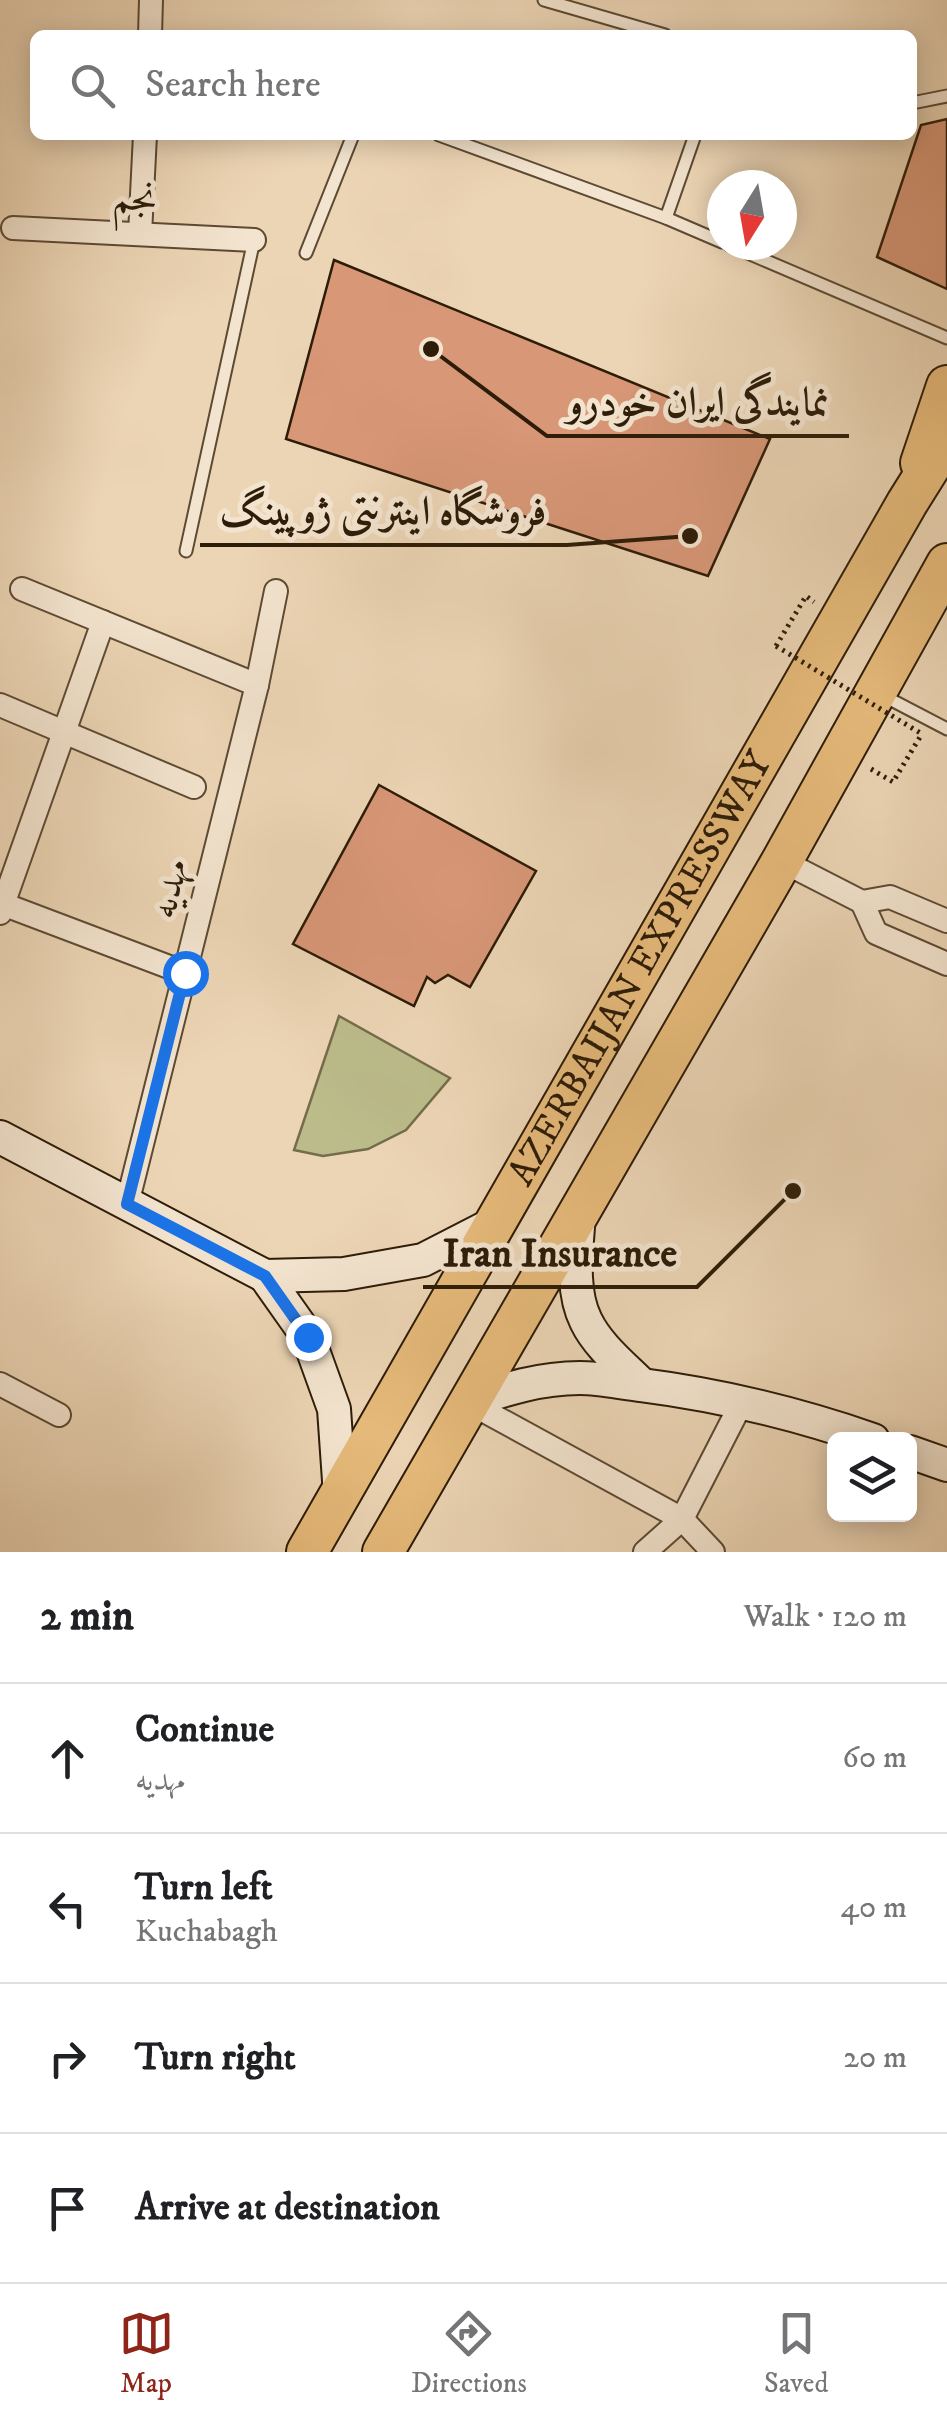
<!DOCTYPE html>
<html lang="en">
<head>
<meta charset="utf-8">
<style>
	body { margin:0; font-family:"IM FELL DW Pica",Amiri,serif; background:#f2f2f2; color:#202124 }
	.controls { position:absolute; right:30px; bottom:30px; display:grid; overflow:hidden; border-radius:15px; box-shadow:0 5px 25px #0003 }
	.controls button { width:90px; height:90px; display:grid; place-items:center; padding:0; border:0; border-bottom:2px solid #e0e0e0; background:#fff; color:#202124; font:50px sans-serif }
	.compass { position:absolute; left:707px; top:170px; width:90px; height:90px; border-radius:50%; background:#fff; box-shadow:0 5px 25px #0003; rotate:191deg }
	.stop { position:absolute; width:30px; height:30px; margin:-22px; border:8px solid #1a73e8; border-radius:50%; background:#fff }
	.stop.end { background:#1a73e8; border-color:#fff; box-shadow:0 2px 10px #0008 }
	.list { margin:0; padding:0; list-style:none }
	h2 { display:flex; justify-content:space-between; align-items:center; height:130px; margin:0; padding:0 40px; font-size:42px }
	h2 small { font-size:32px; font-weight:400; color:#757577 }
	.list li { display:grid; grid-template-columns:65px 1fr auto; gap:30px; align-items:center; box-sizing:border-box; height:150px; padding:0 40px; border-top:2px solid #e0e0e0 }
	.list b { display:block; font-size:38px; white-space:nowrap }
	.list p { margin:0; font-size:32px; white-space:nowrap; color:#757577 }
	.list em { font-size:32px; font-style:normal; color:#757577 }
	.icon { flex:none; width:55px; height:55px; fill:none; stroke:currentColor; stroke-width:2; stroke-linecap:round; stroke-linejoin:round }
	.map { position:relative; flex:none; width:947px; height:1552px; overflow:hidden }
	.search { position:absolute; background:#fff; box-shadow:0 5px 25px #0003; left:30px; right:30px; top:30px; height:110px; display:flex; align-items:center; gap:25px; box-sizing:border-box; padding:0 35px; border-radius:15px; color:#757577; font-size:38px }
	.sheet { height:730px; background:#fff }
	nav { display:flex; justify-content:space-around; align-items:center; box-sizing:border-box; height:140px; border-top:2px solid #e0e0e0; background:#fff; font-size:28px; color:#757577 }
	nav a { display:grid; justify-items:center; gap:5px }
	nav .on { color:#8f2418 }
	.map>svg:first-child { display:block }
	.green { fill:#bcbc8b; stroke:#746c4a; stroke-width:2.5 }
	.building { fill:#d89777; stroke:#2d1c08; stroke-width:2.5 }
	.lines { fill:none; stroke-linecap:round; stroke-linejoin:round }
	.lane-casing { stroke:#5d4a33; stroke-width:15 }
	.street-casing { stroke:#5d4a33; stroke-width:26 }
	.secondary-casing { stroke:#2d1c08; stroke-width:36 }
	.highway-casing { stroke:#2d1c08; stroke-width:44 }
	.path { stroke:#2d1c08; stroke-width:5; stroke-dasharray:2.5 5; stroke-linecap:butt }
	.lane { stroke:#f3e4cf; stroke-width:11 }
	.street { stroke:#f3e4cf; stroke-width:22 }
	.secondary { stroke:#f3e4cf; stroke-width:32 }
	.highway { stroke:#e6ba7a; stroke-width:40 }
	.path-bridge { stroke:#2d1c08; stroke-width:5; stroke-dasharray:2.5 5; stroke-linecap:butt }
	.route { stroke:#1a73e8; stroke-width:12 }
	.labels { text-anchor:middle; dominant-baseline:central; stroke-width:10; stroke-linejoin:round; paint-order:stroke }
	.street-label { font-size:38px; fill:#2d1c08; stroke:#f3e4cf }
	.leader { fill:none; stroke:#2d1c08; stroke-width:4 }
	.callout-dot { fill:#2d1c08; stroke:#f3e4cf; stroke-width:4 }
	.callout-label { font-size:40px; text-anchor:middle; font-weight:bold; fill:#2d1c08; stroke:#f3e4cf; stroke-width:10; stroke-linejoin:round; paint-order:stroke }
</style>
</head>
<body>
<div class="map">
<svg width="947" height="1552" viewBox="0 0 947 1552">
	<rect width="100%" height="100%" fill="#ecd5b5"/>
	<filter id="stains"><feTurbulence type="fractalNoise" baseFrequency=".002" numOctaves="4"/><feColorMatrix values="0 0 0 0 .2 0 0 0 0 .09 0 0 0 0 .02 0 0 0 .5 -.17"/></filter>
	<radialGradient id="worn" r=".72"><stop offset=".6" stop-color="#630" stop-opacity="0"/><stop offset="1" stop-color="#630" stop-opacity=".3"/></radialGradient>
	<!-- green -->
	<polygon class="green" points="339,1016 450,1078 406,1130 368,1149 323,1156 294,1150"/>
	<!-- building -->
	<g class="building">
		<polygon points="947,119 947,289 877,257 921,125"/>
		<polygon points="334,260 770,439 708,576 286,439"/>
		<polygon points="379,785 536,871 470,987 448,975 435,983 427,977 414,1006 293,944"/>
	</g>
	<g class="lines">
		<defs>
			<g id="lane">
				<polyline points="544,0 665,35"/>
				<polyline points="912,103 947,96"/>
				<polyline points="439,135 666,218 722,242"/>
				<polyline points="666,218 695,135"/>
				<polyline points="729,245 947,338"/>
				<polyline points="306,253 353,135"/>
				<polyline points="186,551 254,240"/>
				<polyline points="880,694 947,729"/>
			</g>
			<g id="street">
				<polyline points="150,35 151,0"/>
				<polyline points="13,228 254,240"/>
				<polyline points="140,234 145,135"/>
				<polyline points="22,589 257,685"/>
				<polyline points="0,705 194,787"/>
				<polyline points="782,861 862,902 890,897 947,921"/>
				<polyline points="862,902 876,933 947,964"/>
				<polyline points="0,903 185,973"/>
				<polyline points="0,913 103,622"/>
				<polyline points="127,1204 257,685 276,591"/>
				<polyline points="0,1384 59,1415"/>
				<polyline points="468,1402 682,1519 713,1552"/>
				<polyline points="645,1552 682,1519 742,1402"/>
			</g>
			<g id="secondary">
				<polyline points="0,1137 265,1276"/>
				<path d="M579 1213C577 1247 570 1289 586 1321 598 1346 623 1366 642 1385"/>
				<path d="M468 1402C506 1389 540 1378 580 1378 600 1378 622 1383 641 1385 720 1395 798 1414 873 1440"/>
				<polyline points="910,1452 947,1465"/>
				<polyline points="340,1495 334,1409 308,1337 265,1276 344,1274 423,1260 497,1222"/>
			</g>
			<g id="highway">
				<polyline points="921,463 947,386"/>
				<path id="s1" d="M307 1552 907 503 947 439"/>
				<polyline points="383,1552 782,861 947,564"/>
			</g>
		</defs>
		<!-- lane casing -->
		<use href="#lane" class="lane-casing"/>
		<!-- street casing -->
		<use href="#street" class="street-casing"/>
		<!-- secondary casing -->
		<use href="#secondary" class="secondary-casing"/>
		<!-- highway casing -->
		<use href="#highway" class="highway-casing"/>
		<!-- path -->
		<g class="path">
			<polyline points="776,646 806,596 814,602"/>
			<polyline points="871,769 893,782 920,737"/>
		</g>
		<!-- lane -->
		<use href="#lane" class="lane"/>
		<!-- street -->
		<use href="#street" class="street"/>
		<!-- secondary -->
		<use href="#secondary" class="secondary"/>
		<!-- highway -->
		<use href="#highway" class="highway"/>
		<!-- path-bridge -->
		<polyline class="path-bridge" points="776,646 922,734"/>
	</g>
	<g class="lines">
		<!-- route -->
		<polyline class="route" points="185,973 127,1204 265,1276 308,1337"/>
	</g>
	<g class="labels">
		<!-- street labels -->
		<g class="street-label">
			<text transform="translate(135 199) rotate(3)">نجم</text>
			<text transform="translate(170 889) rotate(-76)">مهدیه</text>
			<text stroke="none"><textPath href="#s1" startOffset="672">AZERBAIJAN EXPRESSWAY</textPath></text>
		</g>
	</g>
	<!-- callouts -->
	<path class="leader" d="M431 349L547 436H849M690 536L567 545H200M793 1191L697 1287H423"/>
	<g class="callout-dot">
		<circle cx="431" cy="349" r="10"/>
		<circle cx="690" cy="536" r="10"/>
		<circle cx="793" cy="1191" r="10"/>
	</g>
	<g class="callout-label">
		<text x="698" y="415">نمایندگی ایران خودرو</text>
		<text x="383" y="524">فروشگاه اینترنتی ژوپینگ</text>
		<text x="560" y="1266">Iran Insurance</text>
	</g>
	<rect width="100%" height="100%" filter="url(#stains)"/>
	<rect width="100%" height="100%" fill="url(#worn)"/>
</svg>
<div class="controls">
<button><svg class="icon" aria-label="layers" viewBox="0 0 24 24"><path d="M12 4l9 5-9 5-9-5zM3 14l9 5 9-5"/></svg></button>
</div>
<svg class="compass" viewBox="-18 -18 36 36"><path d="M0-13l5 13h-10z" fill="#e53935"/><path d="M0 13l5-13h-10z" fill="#757577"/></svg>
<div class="stop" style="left:185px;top:973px"></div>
<div class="stop end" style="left:308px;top:1337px"></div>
<div class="search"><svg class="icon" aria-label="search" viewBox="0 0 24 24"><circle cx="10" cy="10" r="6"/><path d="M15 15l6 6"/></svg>Search here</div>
</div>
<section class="sheet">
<h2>2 min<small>Walk · 120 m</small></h2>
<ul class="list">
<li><svg class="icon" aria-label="ahead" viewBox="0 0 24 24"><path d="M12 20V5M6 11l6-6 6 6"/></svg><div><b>Continue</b><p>مهدیه</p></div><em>60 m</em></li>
<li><svg class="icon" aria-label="left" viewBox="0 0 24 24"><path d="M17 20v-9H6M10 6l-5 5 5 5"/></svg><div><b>Turn left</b><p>Kuchabagh</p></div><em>40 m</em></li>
<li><svg class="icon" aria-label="right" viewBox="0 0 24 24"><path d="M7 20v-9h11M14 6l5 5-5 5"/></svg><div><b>Turn right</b></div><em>20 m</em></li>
<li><svg class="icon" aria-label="arrive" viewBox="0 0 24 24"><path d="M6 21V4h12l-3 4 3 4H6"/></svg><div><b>Arrive at destination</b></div></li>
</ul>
</section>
<nav>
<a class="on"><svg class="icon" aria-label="map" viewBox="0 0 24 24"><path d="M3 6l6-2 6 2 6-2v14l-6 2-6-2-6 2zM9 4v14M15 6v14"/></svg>Map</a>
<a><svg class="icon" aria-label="directions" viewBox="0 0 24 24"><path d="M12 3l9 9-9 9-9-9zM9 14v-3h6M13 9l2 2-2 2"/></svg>Directions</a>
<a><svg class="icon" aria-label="saved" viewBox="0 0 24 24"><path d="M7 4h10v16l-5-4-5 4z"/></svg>Saved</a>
</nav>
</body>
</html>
